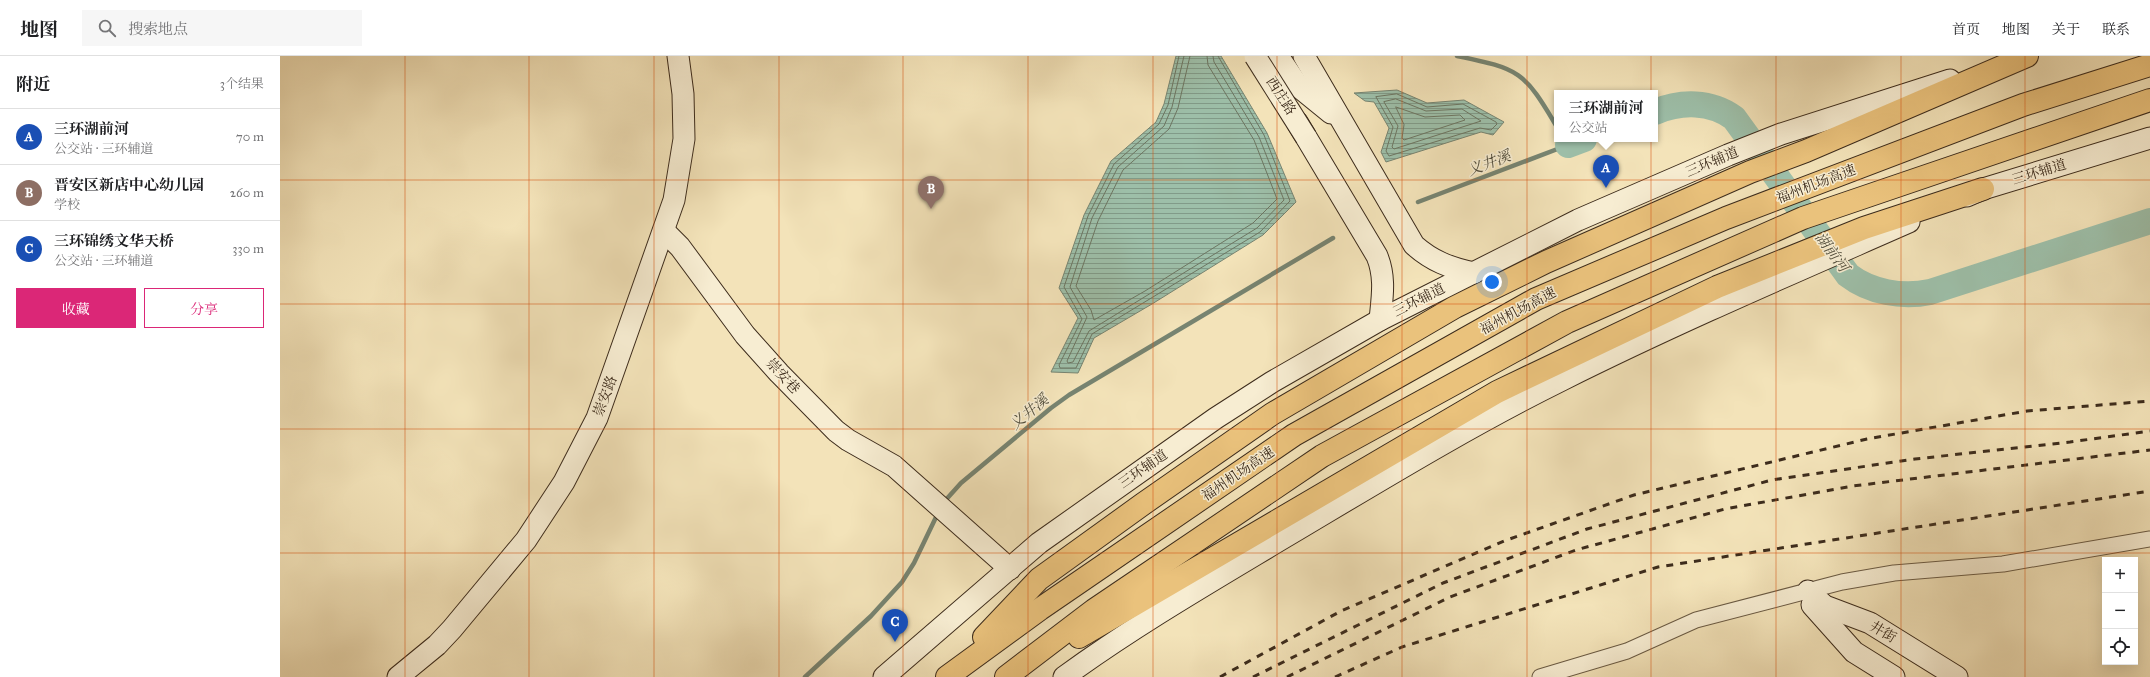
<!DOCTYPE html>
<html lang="zh">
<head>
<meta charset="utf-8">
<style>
	body { margin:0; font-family:"IM FELL Great Primer","Noto Serif SC",serif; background:#f6f6f6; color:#202124 }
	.controls { position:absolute; right:12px; bottom:12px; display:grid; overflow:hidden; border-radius:0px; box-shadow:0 4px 16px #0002 }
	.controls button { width:36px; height:36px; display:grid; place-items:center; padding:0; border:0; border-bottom:1px solid #e0e0e0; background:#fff; color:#202124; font:20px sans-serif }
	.you { position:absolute; left:1212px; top:226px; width:14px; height:14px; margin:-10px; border:3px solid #fff; border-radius:50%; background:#1a73e8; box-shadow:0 0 0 6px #1a73e833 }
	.badge { display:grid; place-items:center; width:26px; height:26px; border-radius:50%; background:#db2777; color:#fff; font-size:13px; font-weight:700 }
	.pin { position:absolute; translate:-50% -33px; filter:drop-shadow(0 1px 2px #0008) }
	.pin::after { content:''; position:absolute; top:21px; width:14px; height:12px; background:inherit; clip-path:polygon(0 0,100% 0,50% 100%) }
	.popup { position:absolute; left:1274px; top:34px; width:104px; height:52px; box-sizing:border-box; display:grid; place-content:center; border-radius:0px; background:#fff; filter:drop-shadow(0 1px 3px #0005); font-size:13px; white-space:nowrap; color:#757577 }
	.popup b { font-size:15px; color:#202124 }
	.popup::after { content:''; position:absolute; left:50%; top:100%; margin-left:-8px; border:8px solid transparent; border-top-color:#fff }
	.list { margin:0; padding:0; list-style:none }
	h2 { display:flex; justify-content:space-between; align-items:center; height:52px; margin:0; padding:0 16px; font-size:17px }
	h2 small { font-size:13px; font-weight:400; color:#757577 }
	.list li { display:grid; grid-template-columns:26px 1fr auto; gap:12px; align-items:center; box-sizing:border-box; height:56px; padding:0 16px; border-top:1px solid #e0e0e0 }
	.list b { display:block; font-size:15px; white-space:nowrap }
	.list p { margin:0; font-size:13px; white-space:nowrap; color:#757577 }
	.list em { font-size:13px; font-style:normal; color:#757577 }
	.actions { display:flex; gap:8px; padding:12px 16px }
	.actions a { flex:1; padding:9px 0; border:1px solid #db2777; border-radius:0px; text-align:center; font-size:14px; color:#db2777 }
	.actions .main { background:#db2777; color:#fff }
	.icon { flex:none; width:22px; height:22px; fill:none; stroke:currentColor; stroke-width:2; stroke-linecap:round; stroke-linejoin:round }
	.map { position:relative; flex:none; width:1870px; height:621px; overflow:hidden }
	header { display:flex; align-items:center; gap:24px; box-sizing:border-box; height:56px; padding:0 20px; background:#fff; border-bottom:1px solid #e0e0e0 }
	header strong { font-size:19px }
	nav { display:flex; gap:22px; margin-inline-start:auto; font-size:14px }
	.search { width:280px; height:36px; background:#f6f6f6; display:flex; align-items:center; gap:10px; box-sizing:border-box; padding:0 14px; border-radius:0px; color:#757577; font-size:15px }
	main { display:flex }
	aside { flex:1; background:#fff }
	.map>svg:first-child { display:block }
	.water { fill:url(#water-rules); stroke:#778471 }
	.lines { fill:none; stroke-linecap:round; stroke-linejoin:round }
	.shore { stroke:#6d7662; stroke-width:1 }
	.stream { stroke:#778471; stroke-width:4.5 }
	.river { stroke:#9dbfa9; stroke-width:26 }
	.street-casing { stroke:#6a5a43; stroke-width:17 }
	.secondary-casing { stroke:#3d2c1c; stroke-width:23 }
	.highway-casing { stroke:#3d2c1c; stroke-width:24 }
	.street { stroke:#f7edd2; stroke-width:15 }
	.secondary { stroke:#f7edd2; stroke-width:21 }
	.highway { stroke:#eac27c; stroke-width:22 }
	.rail { stroke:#3d2c1c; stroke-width:3; stroke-dasharray:7 7; stroke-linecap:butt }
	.secondary-bridge-casing { stroke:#3d2c1c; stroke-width:23; stroke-linecap:butt }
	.secondary-bridge { stroke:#f7edd2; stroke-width:21 }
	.grid { fill:none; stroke:#d7540e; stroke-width:1; stroke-opacity:0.55 }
	.labels { text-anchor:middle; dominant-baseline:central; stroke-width:3; stroke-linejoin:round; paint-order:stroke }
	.street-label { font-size:14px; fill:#3d2c1c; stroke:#f7edd2 }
	.water-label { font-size:15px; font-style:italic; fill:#55513f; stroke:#f7edd2 }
</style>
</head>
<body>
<header>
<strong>地图</strong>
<div class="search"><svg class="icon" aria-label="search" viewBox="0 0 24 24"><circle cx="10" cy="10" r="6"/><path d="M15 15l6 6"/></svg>搜索地点</div>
<nav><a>首页</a><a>地图</a><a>关于</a><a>联系</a></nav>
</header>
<main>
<aside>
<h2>附近<small>3个结果</small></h2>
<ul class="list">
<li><span class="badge" style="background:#1a4fb4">A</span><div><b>三环湖前河</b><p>公交站 · 三环辅道</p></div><em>70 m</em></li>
<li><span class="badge" style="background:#8d6e63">B</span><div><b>晋安区新店中心幼儿园</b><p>学校</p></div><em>260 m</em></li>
<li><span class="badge" style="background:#1a4fb4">C</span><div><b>三环锦绣文华天桥</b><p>公交站 · 三环辅道</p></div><em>330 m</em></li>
</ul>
<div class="actions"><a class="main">收藏</a><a>分享</a></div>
</aside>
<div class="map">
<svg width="1870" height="621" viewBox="0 0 1870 621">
	<defs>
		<pattern id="water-rules" width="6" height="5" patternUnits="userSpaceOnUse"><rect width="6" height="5" fill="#9dbfa9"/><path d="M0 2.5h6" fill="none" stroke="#819b89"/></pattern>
	</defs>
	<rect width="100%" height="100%" fill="#f3e3b9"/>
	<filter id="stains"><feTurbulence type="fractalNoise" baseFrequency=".005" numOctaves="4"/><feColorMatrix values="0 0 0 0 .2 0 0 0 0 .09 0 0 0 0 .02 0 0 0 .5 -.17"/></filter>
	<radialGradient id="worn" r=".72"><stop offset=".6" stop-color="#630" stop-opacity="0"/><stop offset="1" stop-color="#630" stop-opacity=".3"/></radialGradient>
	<!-- water -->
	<g class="water">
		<polygon points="896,0 941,0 987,77 1016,146 983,179 872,248 814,282 798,317 771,316 798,262 779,232 804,159 831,105 876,66 884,48"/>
		<polygon points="1117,34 1147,47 1184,44 1224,66 1213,79 1201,76 1106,106 1101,96 1109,72 1094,46 1085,45 1074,37"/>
	</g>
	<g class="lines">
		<!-- shore -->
		<g class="shore">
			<polyline points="899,0 888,49 879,68 834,108 808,160 784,231 802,263 779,309 780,312 796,312 812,278 980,176 1010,145 984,79 938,0"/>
			<polyline points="904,0 892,51 884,70 838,111 812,162 790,231 807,261 787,305 788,307 793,306 809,275 977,172 1004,144 979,81 934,6 933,0"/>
			<polyline points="910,0 898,52 889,73 843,114 818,165 796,230 811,254 814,264 865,235 973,167 997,143 974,84 928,9 927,0"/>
			<polygon points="1117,38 1147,51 1183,48 1216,66 1217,68 1211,74 1200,72 1109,100 1106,95 1113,71 1096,41"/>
			<polygon points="1116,43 1146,55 1182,53 1201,65 1114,93 1112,91 1118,70 1104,46"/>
			<polygon points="1116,51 1145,61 1180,59 1185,64 1124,84 1122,82 1124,69"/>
		</g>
		<!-- stream -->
		<g class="stream">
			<path d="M1177 0C1240 13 1244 15 1277 71"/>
			<polyline points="1138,146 1288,89 1284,83"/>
			<polyline points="663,447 681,427 771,352 789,339 1053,182"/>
			<polyline points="525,621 591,560 622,526 634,507 658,457"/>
		</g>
		<!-- river -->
		<g class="river">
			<path d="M1375 56C1401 45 1431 45 1454 62L1568 219C1590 236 1622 242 1650 236L1870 165"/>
			<polyline points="1288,89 1304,83"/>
		</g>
		<defs>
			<polyline id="street" points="1260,621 1347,595 1416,564 1562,526 1614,517 1723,508 1870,483"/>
			<g id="secondary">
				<polyline points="998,0 1019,31 1051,57"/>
				<path d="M1024 0 1134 189C1152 205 1170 212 1194 217"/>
				<path d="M1017 66 1097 200C1106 222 1102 242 1100 264"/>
				<polyline points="1687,140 1703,133 1870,82"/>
				<polyline points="384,175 400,191 465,279 499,317 556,375 568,384 614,410 730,513"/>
				<polyline points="1528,535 1545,550 1590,567 1677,621"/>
				<polyline points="1532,549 1574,596 1614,621"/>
				<polyline points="118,621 157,589 172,573 246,484 284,426 317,362 394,144 404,83 403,38 398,0"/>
				<polyline points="604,621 759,487 936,362 992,326 1100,264 1298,164 1448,99 1501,78 1670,24"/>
				<path d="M784 621C854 570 930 526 1005 481 1096 427 1187 371 1282 324 1396 267 1513 217 1629 166"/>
			</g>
			<g id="highway">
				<polyline points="704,581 759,523 863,448 992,358 1175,251 1266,206 1470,116 1526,95 1747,0"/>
				<polyline points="799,581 1217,336 1437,231 1584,172 1703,133"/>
				<polyline points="667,621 760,553 1014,379 1256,243 1446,162 1743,49 1870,9"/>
				<polyline points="726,621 814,554 1042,400 1287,266 1523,162 1870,44"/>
			</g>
		</defs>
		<!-- street casing -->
		<use href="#street" class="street-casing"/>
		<!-- secondary casing -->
		<use href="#secondary" class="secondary-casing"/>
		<!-- highway casing -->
		<use href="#highway" class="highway-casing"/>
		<!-- street -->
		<use href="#street" class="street"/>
		<!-- secondary -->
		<use href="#secondary" class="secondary"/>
		<!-- highway -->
		<use href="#highway" class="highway"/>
		<!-- rail -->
		<g class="rail">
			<polyline points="940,621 1061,555 1224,485 1354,439 1587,383 1747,355 1870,345"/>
			<polyline points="973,621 1163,527 1307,473 1492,424 1635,403 1790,386 1870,375"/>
			<polyline points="1007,621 1170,541 1296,494 1445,453 1573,430 1870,394"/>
			<polyline points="1055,621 1122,591 1378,511 1870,435"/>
		</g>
		<defs>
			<polyline id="secondary-bridge" points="975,0 1026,81"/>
		</defs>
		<!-- secondary-bridge casing -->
		<use href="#secondary-bridge" class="secondary-bridge-casing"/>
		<!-- secondary-bridge -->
		<use href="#secondary-bridge" class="secondary-bridge"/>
	</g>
	<!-- grid -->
	<path class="grid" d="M125 0V621M249 0V621M374 0V621M499 0V621M623 0V621M748 0V621M873 0V621M997 0V621M1122 0V621M1247 0V621M1371 0V621M1496 0V621M1621 0V621M1745 0V621M0 124H1870M0 248H1870M0 373H1870M0 497H1870"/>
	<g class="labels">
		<!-- street labels -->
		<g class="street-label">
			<text transform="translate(1001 40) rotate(57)">西庄路</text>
			<text transform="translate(1432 106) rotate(-23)">三环辅道</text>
			<text transform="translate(1759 116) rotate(-17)">三环辅道</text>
			<text transform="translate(1536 128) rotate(-21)">福州机场高速</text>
			<text transform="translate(1139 244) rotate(-27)">三环辅道</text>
			<text transform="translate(1238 255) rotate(-28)">福州机场高速</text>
			<text transform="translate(503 320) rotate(47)">崇安巷</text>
			<text transform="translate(325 340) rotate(-69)">崇安路</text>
			<text transform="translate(863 413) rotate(-35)">三环辅道</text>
			<text transform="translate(958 418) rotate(-34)">福州机场高速</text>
			<text transform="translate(1603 576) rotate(31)">井街</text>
		</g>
		<!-- water labels -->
		<g class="water-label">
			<text transform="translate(1209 107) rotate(-21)">义井溪</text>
			<text transform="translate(1552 196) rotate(53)">湖前河</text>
			<text transform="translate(749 356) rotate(-40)">义井溪</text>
		</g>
	</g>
	<rect width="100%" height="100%" filter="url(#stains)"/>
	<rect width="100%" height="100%" fill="url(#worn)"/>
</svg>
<div class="controls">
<button>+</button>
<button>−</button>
<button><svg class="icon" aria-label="locate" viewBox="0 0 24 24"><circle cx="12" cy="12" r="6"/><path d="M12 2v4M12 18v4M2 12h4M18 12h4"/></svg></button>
</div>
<div class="you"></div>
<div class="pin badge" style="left:1326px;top:132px;background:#1a4fb4">A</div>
<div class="popup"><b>三环湖前河</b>公交站</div>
<div class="pin badge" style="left:651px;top:153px;background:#8d6e63">B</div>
<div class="pin badge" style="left:615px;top:586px;background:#1a4fb4">C</div>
</div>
</main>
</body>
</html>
